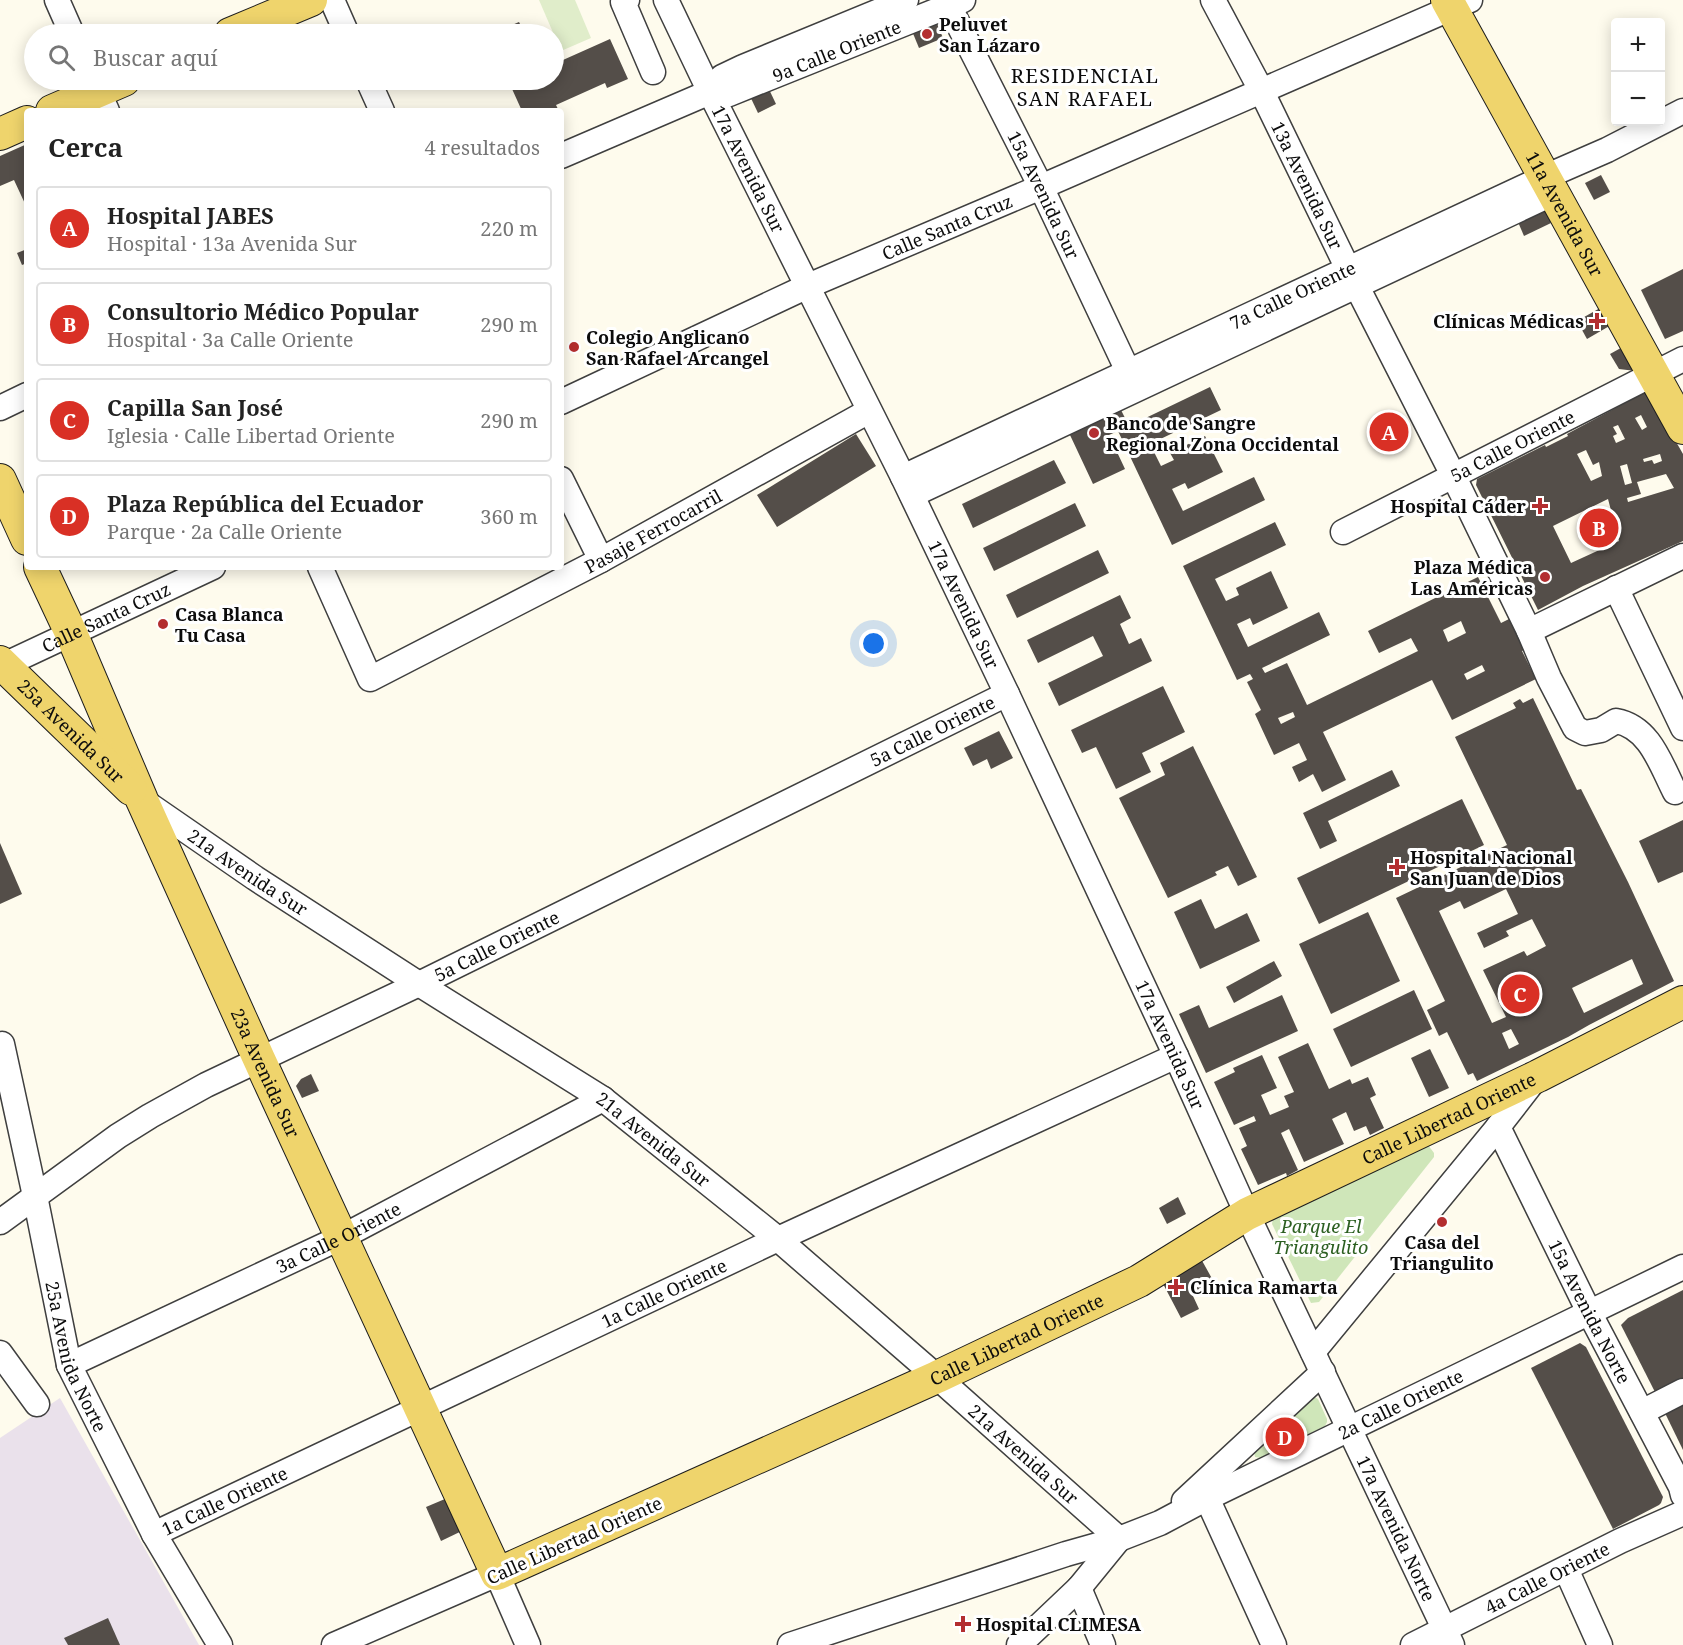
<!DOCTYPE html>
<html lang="es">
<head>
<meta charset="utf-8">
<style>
	body { margin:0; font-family:"Noto Serif",serif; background:#f6f6f6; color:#222 }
	.controls { position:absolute; right:18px; top:18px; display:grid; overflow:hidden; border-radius:6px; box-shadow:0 3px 15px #0003 }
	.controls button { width:54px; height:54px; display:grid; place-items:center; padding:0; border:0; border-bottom:2px solid #e0e0e0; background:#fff; color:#222; font:30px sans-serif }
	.you { position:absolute; left:874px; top:644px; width:21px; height:21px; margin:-15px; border:4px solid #fff; border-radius:50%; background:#1a73e8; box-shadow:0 0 0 9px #1a73e833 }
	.badge { display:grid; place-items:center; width:39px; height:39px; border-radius:50%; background:#d93025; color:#fff; font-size:20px; font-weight:700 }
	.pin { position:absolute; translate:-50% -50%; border:3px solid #fff; box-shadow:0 2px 6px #0006 }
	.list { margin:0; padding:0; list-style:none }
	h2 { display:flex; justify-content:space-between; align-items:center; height:78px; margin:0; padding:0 24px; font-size:26px }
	h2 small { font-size:20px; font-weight:400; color:#767676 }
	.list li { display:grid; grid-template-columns:39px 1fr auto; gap:18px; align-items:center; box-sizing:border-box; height:84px; margin:0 12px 12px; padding:0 12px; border:2px solid #e0e0e0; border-radius:6px }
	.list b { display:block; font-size:22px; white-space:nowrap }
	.list p { margin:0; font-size:20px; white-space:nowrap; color:#767676 }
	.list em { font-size:20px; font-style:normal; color:#767676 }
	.icon { flex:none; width:33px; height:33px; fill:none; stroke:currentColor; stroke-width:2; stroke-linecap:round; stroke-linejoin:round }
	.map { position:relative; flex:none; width:1683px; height:1645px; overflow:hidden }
	.search { position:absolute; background:#fff; box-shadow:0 3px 15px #0003; left:24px; top:24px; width:540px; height:66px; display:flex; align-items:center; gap:15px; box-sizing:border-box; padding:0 21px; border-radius:33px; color:#767676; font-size:22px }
	.panel { position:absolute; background:#fff; box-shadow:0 3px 15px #0003; left:24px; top:108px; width:540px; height:462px; border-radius:6px }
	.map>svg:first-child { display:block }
	.industrial { fill:#eae1eb }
	.green { fill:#cfe6b9 }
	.pitch { fill:#e0edca }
	.building { fill:#544e49; fill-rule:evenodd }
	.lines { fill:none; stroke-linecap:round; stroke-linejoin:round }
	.minor-casing { stroke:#3f3f3f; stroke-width:27 }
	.major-casing { stroke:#1d1d1d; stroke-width:34 }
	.minor { stroke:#fff; stroke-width:24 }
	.major { stroke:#efd46c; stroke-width:32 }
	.poi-dot { fill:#b32e30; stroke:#fff; stroke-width:2 }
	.labels { text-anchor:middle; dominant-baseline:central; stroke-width:6; stroke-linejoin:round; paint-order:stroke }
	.poi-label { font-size:18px; font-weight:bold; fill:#0c0c0c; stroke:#fff; text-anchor:start }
	.street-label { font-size:18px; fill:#0c0c0c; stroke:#fff }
	.park-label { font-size:18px; font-style:italic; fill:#2c5f21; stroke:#fff }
	.neighbourhood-label { font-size:20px; letter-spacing:1.5px; fill:#0c0c0c; stroke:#fff }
</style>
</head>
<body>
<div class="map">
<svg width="1683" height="1645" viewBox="0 0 1683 1645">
	<rect width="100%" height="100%" fill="#fefbed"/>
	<!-- industrial -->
	<polygon class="industrial" points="60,1398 199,1645 0,1645 0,1438"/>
	<!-- green -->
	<g class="green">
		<polygon points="1428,1145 1434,1153 1434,1157 1319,1302 1311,1303 1272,1224 1273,1218"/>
		<polygon points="1313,1396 1318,1399 1327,1419 1327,1422 1325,1426 1261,1458 1255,1457 1254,1451"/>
	</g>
	<!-- pitch -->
	<polygon class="pitch" points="539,0 575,0 591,38 561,51"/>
	<!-- building -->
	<g class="building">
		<polygon points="936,21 943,38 919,48 912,31"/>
		<polygon points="519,22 525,34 491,34"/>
		<polygon points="610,39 628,79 607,88 605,83 556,105 559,111 522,111 508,80 554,80 554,64"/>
		<polygon points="766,83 776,104 758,113 748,92"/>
		<polygon points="27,144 27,208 14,180 0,186 0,156"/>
		<polygon points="1601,175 1610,192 1594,200 1585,183"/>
		<polygon points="1544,209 1551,223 1524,236 1518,222"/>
		<polygon points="27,249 27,263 22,265 17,253"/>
		<polygon points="1683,269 1683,331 1665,339 1641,290"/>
		<polygon points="1609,303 1618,321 1587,339 1577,321"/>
		<polygon points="1628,344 1644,372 1619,369 1610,354"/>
		<polygon points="1210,387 1221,410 1150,444 1161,466 1174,460 1170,453 1205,436 1223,472 1188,489 1185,483 1172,489 1183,511 1254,477 1265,500 1172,545 1118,431 1109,435 1125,469 1093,484 1070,435 1121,410 1129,426"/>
		<path d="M1647 391 1683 454V541L1583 586 1538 610 1476 485 1477 479 1545 445 1546 447 1568 436 1567 434ZM1641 415 1647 427 1642 430 1635 418ZM1618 425 1625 439 1616 443 1613 436 1617 434 1613 427ZM1586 450 1593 465 1599 462 1602 476 1591 481 1577 454ZM1660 454 1662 461 1654 464 1652 460 1644 462 1643 459ZM1627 464 1632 483 1625 485 1620 466ZM1666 474 1674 488 1628 502 1627 498 1641 494 1637 482ZM1608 499 1619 541 1571 563 1553 526Z"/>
		<polygon points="856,434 876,466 777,527 757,495"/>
		<polygon points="1054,460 1066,483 973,528 962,504"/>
		<polygon points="1075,503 1086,526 994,571 983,548"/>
		<path d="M1275 522 1286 545 1215 579 1226 601 1239 595 1236 588 1271 571 1288 608 1253 625 1250 618 1237 624 1248 647 1319 612 1330 635 1262 668 1265 673 1287 663 1307 705 1418 651 1411 638 1379 653 1368 631 1478 577 1501 623 1511 618 1526 649 1522 651 1536 679 1452 720 1432 680 1323 732 1346 780 1322 792 1313 774 1299 782 1292 767 1307 760 1299 743 1274 755 1255 714 1261 710 1247 682 1253 679 1250 674 1237 680 1183 566ZM1461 621 1466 633 1448 642 1443 630ZM1482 665 1485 671 1467 680 1464 674ZM1293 712 1295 717 1281 724 1278 718Z"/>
		<polygon points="1098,550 1109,573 1017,618 1006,595"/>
		<polygon points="1120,595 1131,618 1120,624 1129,644 1141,638 1152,661 1059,706 1048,683 1103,656 1093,636 1038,663 1027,640"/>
		<polygon points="1163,686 1185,732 1142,753 1151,772 1116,789 1096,747 1082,753 1071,730"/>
		<path d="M1533 698 1577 790 1581 789 1628 882 1674 981 1589 1025 1568 1037 1477 1081 1473 1073 1468 1075 1447 1032 1439 1036 1427 1010 1445 1001 1396 898 1507 845 1455 737 1516 708 1513 703 1520 699 1523 703ZM1506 889 1518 914 1477 933 1484 948 1509 936 1506 931 1532 919 1546 946 1527 956 1524 951 1483 970 1506 1017 1492 1023 1439 911 1460 901 1464 909ZM1632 959 1643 984 1584 1013 1572 988ZM1511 1029 1519 1044 1509 1049 1502 1033Z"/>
		<polygon points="999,731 1013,758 991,769 987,759 973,766 964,748"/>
		<polygon points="1193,746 1257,877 1238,886 1228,866 1215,872 1217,875 1168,898 1119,798 1165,775 1160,763"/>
		<polygon points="1392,770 1400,786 1328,821 1337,841 1320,849 1303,813"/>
		<polygon points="1462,799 1484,845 1319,924 1297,878"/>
		<polygon points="1683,820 1683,872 1658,883 1639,841"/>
		<polygon points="0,843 22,894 0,904"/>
		<polygon points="1201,899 1215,929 1247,913 1260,941 1200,969 1174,912"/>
		<polygon points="1368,912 1400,981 1331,1014 1299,944"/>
		<polygon points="1274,961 1282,976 1234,1003 1226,987"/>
		<polygon points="1414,990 1432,1029 1351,1067 1333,1029"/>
		<polygon points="1282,995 1298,1031 1206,1073 1179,1014 1199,1005 1209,1028"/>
		<polygon points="1308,1043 1329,1089 1350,1079 1352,1084 1368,1077 1376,1095 1370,1098 1384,1128 1370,1135 1366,1126 1354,1131 1346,1112 1332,1119 1344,1144 1304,1162 1289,1129 1281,1133 1298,1170 1287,1176 1286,1173 1258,1185 1241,1149 1247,1146 1239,1128 1256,1121 1254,1116 1234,1125 1214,1082 1235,1072 1233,1068 1262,1055 1277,1088 1261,1095 1270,1115 1289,1107 1284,1096 1294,1092 1278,1057"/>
		<polygon points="1430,1049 1449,1088 1429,1097 1411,1058"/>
		<polygon points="311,1074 319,1091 302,1098 296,1086 301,1079"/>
		<polygon points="1178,1197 1186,1214 1167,1224 1159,1208"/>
		<polygon points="1200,1257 1215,1284 1193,1296 1199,1309 1181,1318 1160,1278"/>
		<polygon points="1683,1290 1683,1380 1656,1394 1621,1325 1628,1318"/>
		<polygon points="1580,1343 1586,1347 1663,1497 1661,1503 1659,1505 1613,1529 1531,1368"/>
		<polygon points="1683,1401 1683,1450 1664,1411"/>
		<polygon points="452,1496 466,1529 441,1541 426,1507"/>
		<polygon points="108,1618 120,1645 68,1645 64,1638"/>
	</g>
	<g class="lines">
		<defs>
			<g id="minor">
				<polyline points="57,0 72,34"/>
				<polyline points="332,0 347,34"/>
				<polyline points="627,0 623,2 653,72"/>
				<path id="s1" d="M666 0 710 92 903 477 1007 694 1176 1056 1247 1214 1452 1645"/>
				<path id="s2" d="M946 0 1041 187 1135 386"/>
				<path id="s3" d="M1213 0 1261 90 1348 269 1454 477 1529 631 1549 678 1575 728 1585 733 1601 730 1616 721C1650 727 1661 765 1675 792"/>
				<polyline points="93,80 107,111"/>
				<polyline points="368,80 382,111"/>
				<path id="s4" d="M710 92 729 94 963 0"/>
				<polyline points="561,156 710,92 722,77 743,67 906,0"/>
				<path id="s5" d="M561 402 808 286 1041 187 1470 0"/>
				<polyline points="0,408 27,395"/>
				<path id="s6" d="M903 477 1545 177 1607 150 1683 111"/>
				<polyline points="561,479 601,560"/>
				<polyline points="912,495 1554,193"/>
				<path id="s7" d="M1343 532 1683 359"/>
				<path id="s8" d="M320 567 370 679 601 560 869 411"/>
				<polyline points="1616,588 1683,728"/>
				<polyline points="1529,631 1683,556"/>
				<path id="s9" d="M0 667 213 567"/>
				<path id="s10" d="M142 800 255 878 419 984 603 1099 778 1239 937 1377 1119 1539"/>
				<path id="s11" d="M2 1044 35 1196 69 1365 154 1534 220 1645"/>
				<path id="s12" d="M1498 1127 1589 1312 1681 1487 1683 1495"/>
				<path id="s13" d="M0 1222 118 1136 150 1116 206 1085 419 984 1007 694"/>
				<polyline points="1313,1352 1498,1127 1536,1078"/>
				<polyline points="0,1353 37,1404"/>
				<path id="s14" d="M69 1365 342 1237 603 1099"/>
				<polyline points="1642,1412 1683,1391"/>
				<polyline points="1207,1498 1274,1645"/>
				<polyline points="1184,1501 1323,1372"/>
				<path id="s15" d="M154 1534 778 1239 1176 1056"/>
				<polyline points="1566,1569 1600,1645"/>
				<polyline points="1079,1588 1103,1645"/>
				<polyline points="334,1645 497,1574 528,1645"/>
				<path id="s16" d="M790 1645 1066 1554 1119 1539 1160 1523 1207 1498 1683 1267"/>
				<polyline points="1019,1645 1079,1588 1119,1539"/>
				<path id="s17" d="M1413 1645 1620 1541 1683 1513"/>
			</g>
			<g id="major">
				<path id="s18" d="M1447 0 1683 428"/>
				<polyline points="230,34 311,0"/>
				<polyline points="52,111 124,80"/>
				<polyline points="0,134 27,122"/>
				<polyline points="0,480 27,539"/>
				<path id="s19" d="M40 567 71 633 142 800 259 1059 497 1574 937 1377 1139 1281 1247 1214 1538 1076 1683 1002"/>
				<path id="s20" d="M0 662 131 789"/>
			</g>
		</defs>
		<!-- minor casing -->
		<use href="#minor" class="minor-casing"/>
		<!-- major casing -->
		<use href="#major" class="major-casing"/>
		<!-- minor -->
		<use href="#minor" class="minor"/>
		<!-- major -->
		<use href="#major" class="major"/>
	</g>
	<!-- markers -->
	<g class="poi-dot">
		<circle cx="927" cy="34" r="6"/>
		<path d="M1594 312h6v6h6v6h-6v6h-6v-6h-6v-6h6z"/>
		<circle cx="574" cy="347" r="6"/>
		<circle cx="1094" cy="433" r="6"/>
		<path d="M1537 497h6v6h6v6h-6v6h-6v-6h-6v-6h6z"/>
		<circle cx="1545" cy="577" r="6"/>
		<circle cx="163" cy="624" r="6"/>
		<path d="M1394 858h6v6h6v6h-6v6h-6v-6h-6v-6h6z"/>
		<circle cx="1442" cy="1222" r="6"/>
		<path d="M1173 1278h6v6h6v6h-6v6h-6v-6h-6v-6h6z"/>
		<path d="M960 1615h6v6h6v6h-6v6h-6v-6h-6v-6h6z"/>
	</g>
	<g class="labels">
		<!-- poi labels -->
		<g class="poi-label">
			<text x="939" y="24">Peluvet<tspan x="939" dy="21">San Lázaro</tspan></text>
			<text x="1584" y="321" text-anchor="end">Clínicas Médicas</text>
			<text x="586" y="337">Colegio Anglicano<tspan x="586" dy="21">San Rafael Arcangel</tspan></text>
			<text x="1106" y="423">Banco de Sangre<tspan x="1106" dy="21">Regional Zona Occidental</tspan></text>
			<text x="1526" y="506" text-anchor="end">Hospital Cáder</text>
			<text x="1533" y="567" text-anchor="end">Plaza Médica<tspan x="1533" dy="21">Las Américas</tspan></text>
			<text x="175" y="614">Casa Blanca<tspan x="175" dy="21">Tu Casa</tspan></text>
			<text x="1410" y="857">Hospital Nacional<tspan x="1410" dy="21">San Juan de Dios</tspan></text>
			<text x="1442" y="1242" text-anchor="middle">Casa del<tspan x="1442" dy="21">Triangulito</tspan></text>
			<text x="1190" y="1287">Clínica Ramarta</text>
			<text x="976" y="1624">Hospital CLIMESA</text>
		</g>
		<!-- street labels -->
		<g class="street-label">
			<text stroke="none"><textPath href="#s4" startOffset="135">9a Calle Oriente</textPath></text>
			<text stroke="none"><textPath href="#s1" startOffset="188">17a Avenida Sur</textPath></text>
			<text stroke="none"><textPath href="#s3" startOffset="208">13a Avenida Sur</textPath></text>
			<text stroke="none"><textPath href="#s2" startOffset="218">15a Avenida Sur</textPath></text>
			<text stroke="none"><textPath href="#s18" startOffset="244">11a Avenida Sur</textPath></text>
			<text stroke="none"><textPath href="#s5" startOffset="424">Calle Santa Cruz</textPath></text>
			<text stroke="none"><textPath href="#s6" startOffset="430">7a Calle Oriente</textPath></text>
			<text stroke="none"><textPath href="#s7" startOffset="190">5a Calle Oriente</textPath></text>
			<text stroke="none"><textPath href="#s8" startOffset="442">Pasaje Ferrocarril</textPath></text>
			<text stroke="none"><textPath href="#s1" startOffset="674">17a Avenida Sur</textPath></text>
			<text stroke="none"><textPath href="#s9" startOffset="117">Calle Santa Cruz</textPath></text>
			<text stroke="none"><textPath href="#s20" startOffset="99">25a Avenida Sur</textPath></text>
			<text stroke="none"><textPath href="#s13" startOffset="1056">5a Calle Oriente</textPath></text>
			<text stroke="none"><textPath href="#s10" startOffset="128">21a Avenida Sur</textPath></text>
			<text stroke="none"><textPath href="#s13" startOffset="570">5a Calle Oriente</textPath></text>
			<text stroke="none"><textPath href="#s1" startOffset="1160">17a Avenida Sur</textPath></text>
			<text stroke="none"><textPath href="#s19" startOffset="554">23a Avenida Sur</textPath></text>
			<text stroke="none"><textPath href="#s19" startOffset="2162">Calle Libertad Oriente</textPath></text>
			<text stroke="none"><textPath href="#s10" startOffset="614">21a Avenida Sur</textPath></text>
			<text stroke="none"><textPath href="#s14" startOffset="298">3a Calle Oriente</textPath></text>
			<text stroke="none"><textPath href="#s15" startOffset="564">1a Calle Oriente</textPath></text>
			<text stroke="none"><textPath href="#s12" startOffset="206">15a Avenida Norte</textPath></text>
			<text stroke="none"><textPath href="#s19" startOffset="1676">Calle Libertad Oriente</textPath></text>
			<text stroke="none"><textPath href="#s11" startOffset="322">25a Avenida Norte</textPath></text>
			<text stroke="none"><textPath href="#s16" startOffset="658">2a Calle Oriente</textPath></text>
			<text stroke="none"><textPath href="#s10" startOffset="1100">21a Avenida Sur</textPath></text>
			<text stroke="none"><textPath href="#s15" startOffset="78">1a Calle Oriente</textPath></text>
			<text stroke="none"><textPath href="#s1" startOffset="1694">17a Avenida Norte</textPath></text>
			<text transform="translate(574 1540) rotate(-24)">Calle Libertad Oriente</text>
			<text stroke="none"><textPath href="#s17" startOffset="150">4a Calle Oriente</textPath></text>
		</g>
		<!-- park labels -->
		<g class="park-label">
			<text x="1321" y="1226">Parque El<tspan x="1321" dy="21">Triangulito</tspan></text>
		</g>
		<!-- neighbourhood labels -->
		<g class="neighbourhood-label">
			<text x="1085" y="75">RESIDENCIAL<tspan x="1085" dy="23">SAN RAFAEL</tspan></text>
		</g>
	</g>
</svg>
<div class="controls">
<button>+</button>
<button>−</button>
</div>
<div class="you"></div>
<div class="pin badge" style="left:1389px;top:432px">A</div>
<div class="pin badge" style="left:1599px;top:528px">B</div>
<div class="pin badge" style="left:1520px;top:994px">C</div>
<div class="pin badge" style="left:1285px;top:1437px">D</div>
<div class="search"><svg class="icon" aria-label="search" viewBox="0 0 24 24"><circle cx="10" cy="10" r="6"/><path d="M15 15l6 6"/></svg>Buscar aquí</div>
<section class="panel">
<h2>Cerca<small>4 resultados</small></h2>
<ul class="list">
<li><span class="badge">A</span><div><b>Hospital JABES</b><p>Hospital · 13a Avenida Sur</p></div><em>220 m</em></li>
<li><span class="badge">B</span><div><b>Consultorio Médico Popular</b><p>Hospital · 3a Calle Oriente</p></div><em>290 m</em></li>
<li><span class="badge">C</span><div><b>Capilla San José</b><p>Iglesia · Calle Libertad Oriente</p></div><em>290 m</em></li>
<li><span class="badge">D</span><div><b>Plaza República del Ecuador</b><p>Parque · 2a Calle Oriente</p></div><em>360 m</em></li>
</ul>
</section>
</div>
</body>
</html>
